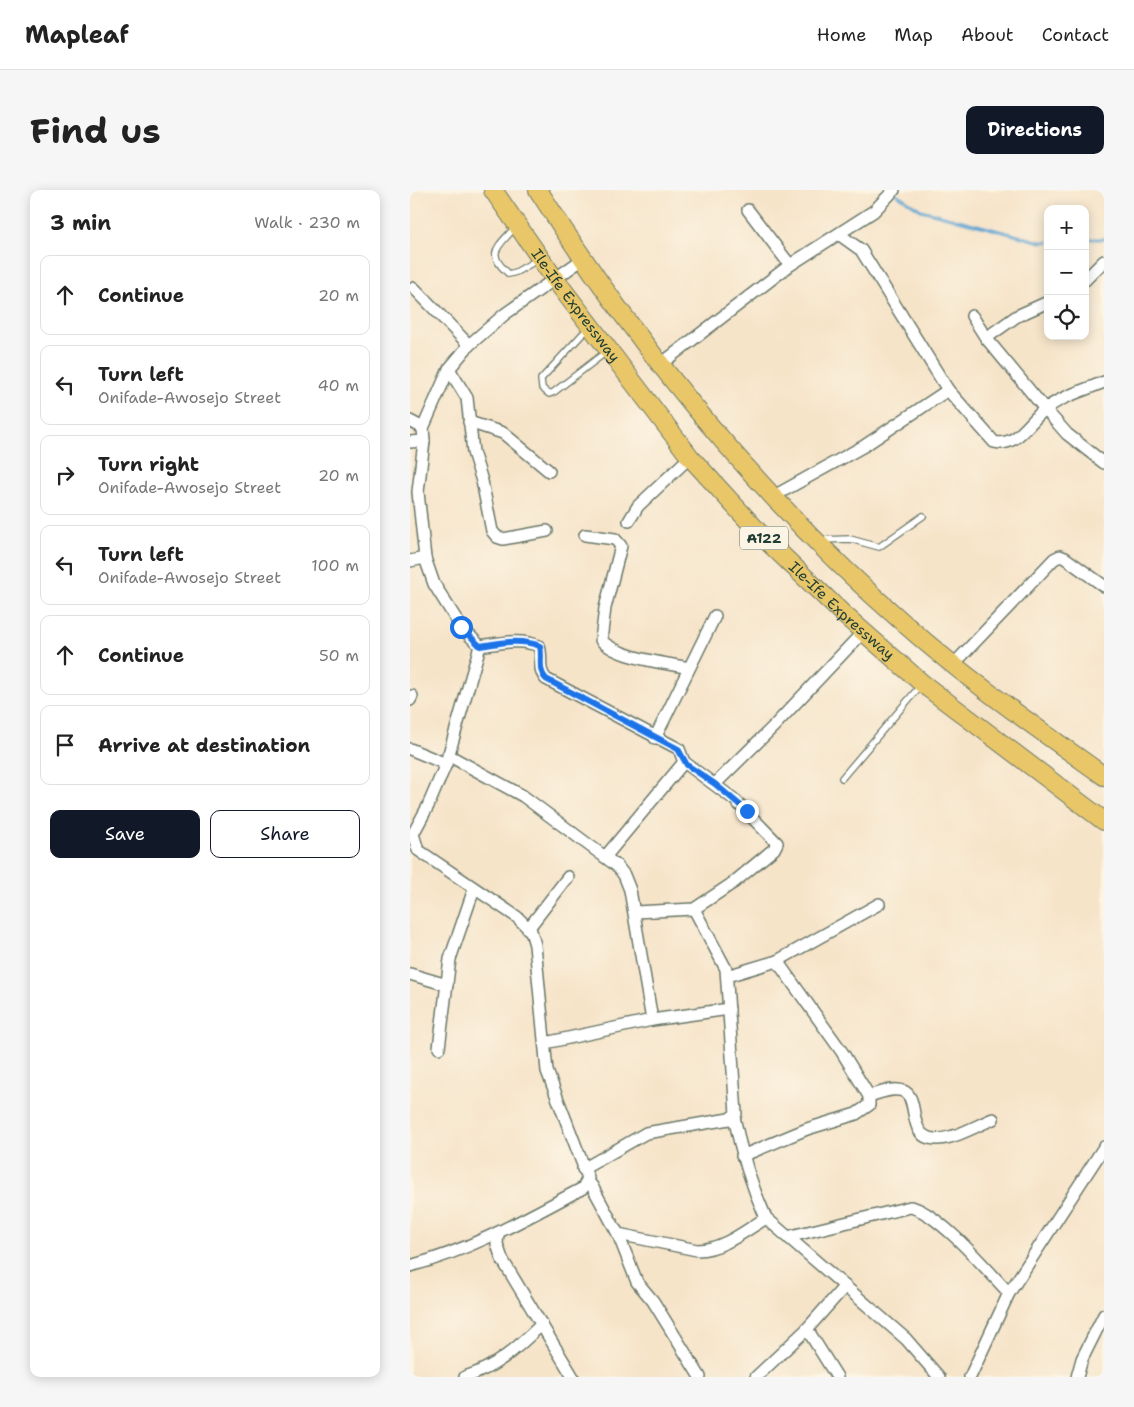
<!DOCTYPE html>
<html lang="en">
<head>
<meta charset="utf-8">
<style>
	body { margin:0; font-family:"Shantell Sans",sans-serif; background:#f6f6f6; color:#222 }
	.controls { position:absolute; right:15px; top:15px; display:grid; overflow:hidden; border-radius:10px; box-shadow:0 2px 12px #0003 }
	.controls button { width:45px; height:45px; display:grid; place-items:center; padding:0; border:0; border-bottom:1px solid #e0e0e0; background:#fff; color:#222; font:25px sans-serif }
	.stop { position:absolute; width:15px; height:15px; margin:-11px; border:4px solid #1a73e8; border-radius:50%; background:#fff }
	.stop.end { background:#1a73e8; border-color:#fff; box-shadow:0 1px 5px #0008 }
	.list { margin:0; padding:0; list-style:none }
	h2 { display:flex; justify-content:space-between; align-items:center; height:65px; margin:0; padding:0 20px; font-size:21px }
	h2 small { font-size:16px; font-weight:400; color:#767676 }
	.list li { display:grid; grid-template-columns:32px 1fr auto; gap:15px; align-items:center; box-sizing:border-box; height:80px; margin:0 10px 10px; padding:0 10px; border:1px solid #e0e0e0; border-radius:10px }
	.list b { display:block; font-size:19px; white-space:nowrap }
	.list p { margin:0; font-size:16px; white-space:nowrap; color:#767676 }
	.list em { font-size:16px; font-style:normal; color:#767676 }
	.actions { display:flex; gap:10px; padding:15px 20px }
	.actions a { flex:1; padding:11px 0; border:1px solid #111827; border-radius:10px; text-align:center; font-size:18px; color:#111827 }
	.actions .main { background:#111827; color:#fff }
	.icon { flex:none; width:28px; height:28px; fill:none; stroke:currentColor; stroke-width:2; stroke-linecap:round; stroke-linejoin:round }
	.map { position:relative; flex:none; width:694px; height:1187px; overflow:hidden; border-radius:10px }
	header { display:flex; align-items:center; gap:30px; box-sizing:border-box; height:70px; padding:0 25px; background:#fff; border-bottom:1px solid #e0e0e0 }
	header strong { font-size:24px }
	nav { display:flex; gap:28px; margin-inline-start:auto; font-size:18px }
	.intro { display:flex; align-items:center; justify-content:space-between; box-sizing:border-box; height:120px; padding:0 30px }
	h1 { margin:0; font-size:35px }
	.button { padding:12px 22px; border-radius:10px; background:#111827; color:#fff; font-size:18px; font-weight:700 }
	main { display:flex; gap:30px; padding:0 30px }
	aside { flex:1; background:#fff; border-radius:10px; box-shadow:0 2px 12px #0003 }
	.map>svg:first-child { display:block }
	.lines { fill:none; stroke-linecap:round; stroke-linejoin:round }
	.stream { stroke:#5aa3d1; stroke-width:3 }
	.service-casing { stroke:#6a7768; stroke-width:8 }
	.minor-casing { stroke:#6a7768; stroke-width:14 }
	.trunk-casing { stroke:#6a7768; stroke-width:20 }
	.service { stroke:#fff; stroke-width:5.5 }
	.minor { stroke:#fff; stroke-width:11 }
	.trunk { stroke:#e9c769; stroke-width:18 }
	.route { stroke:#1a73e8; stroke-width:6 }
	.labels { text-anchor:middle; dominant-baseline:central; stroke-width:5; stroke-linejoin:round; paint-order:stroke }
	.shield { fill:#fcf5e5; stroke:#617469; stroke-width:1 }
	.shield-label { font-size:14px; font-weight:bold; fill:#1f3d34 }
	.street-label { font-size:15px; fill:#1f3d34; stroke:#fcf5e5 }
</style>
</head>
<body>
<header>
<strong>Mapleaf</strong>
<nav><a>Home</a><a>Map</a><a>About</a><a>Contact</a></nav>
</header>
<div class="intro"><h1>Find us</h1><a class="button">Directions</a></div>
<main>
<aside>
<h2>3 min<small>Walk · 230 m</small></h2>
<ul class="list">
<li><svg class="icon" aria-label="ahead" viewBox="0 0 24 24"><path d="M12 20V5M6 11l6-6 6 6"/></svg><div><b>Continue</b></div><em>20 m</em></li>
<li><svg class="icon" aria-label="left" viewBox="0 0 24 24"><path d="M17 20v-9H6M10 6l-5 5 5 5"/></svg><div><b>Turn left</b><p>Onifade-Awosejo Street</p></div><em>40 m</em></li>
<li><svg class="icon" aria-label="right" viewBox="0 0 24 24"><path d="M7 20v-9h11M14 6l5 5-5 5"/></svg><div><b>Turn right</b><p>Onifade-Awosejo Street</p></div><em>20 m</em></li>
<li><svg class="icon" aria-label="left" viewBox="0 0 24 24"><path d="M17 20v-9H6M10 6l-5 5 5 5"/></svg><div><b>Turn left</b><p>Onifade-Awosejo Street</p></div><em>100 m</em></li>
<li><svg class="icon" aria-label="ahead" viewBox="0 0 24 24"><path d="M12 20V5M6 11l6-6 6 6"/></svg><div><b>Continue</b></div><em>50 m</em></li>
<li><svg class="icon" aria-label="arrive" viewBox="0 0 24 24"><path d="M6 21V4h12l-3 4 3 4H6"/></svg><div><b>Arrive at destination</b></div></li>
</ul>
<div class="actions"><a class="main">Save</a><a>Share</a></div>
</aside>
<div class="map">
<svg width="694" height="1187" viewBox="0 0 694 1187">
	<rect width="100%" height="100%" fill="#fcf5e5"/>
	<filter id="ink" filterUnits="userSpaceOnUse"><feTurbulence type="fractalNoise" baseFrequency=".02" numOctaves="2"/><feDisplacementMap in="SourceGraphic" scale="10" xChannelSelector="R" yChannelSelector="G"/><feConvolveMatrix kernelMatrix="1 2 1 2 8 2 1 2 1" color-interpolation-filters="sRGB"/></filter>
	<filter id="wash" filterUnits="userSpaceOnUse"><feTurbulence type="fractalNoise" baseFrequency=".0096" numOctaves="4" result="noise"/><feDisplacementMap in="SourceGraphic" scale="20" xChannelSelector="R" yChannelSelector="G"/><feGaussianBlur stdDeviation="1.12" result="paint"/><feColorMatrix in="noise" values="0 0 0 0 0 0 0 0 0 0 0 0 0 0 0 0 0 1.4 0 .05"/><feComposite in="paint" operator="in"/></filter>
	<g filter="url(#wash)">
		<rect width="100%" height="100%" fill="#f6e4c9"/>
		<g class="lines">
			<!-- stream -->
			<g class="stream">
				<polyline points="485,3 511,20 631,52 638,52"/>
				<polyline points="675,49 694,49"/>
			</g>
		</g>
	</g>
	<g filter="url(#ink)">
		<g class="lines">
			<defs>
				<g id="service">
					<path d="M106 36C89 57 74 62 99 84L106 82 129 69"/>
					<polyline points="179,137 131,189 132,198 139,204 144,202 196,162"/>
					<polyline points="410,350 440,349 469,357 513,326"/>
					<polyline points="432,588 511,495"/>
				</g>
				<g id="minor">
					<polyline points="338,20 380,75"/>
					<path d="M430 45 451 60 538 200 584 252C606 258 619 232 634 220 650 207 675 200 694 192"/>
					<polyline points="675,90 694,71"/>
					<polyline points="4,98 59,155"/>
					<polyline points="562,126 576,148 635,219 657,244 694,273"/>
					<polyline points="576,148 607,126 638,112"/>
					<polyline points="251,174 380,75 464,21 484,0"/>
					<polyline points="39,179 57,208 63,262 72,291 82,341 87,347 93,349 137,341"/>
					<polyline points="0,231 13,238"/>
					<polyline points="59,232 93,243 139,281"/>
					<polyline points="0,252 14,251"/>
					<polyline points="364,306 454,256 538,200"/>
					<polyline points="219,331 228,316 280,267"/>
					<path d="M175 345 205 349 211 356 195 418 191 450C207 468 256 473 279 478"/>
					<polyline points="0,371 15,368"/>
					<path d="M70 456C90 453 110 448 129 456 133 468 127 479 136 489L269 559 274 572"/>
					<polyline points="544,474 644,369 650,366 655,368 694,396"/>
					<polyline points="0,510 2,506"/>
					<polyline points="245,548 305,426"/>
					<polyline points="0,559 36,574"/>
					<polyline points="38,565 113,606 207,676 214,685 220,700 242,830"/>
					<polyline points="305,594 364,536 453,442"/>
					<polyline points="195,667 274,572"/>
					<polyline points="225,722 284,719 323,693 364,659 367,653 325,610 274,572"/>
					<polyline points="118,739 158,687"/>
					<polyline points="0,784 37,795"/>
					<polyline points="317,786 367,771 469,714"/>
					<polyline points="135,853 242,830 319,819"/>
					<polyline points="29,858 40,769 64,699"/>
					<path d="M459 906C470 903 483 897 493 901 511 907 495 951 528 949 546 948 566 936 583 929"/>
					<path d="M324 927C331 962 341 995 356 1028L496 1149 529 1187"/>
					<polyline points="332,966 397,939 446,924 459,915 459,906 432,862 367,771"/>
					<polyline points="173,979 236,943 319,929 326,924 316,779 284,719"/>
					<polyline points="177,993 182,996 208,1044 227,1092 243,1111 290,1187"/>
					<polyline points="88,1043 87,1054 92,1069 163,1187"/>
					<path d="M208 1044 287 1060C312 1060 335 1041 356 1028"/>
					<path d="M377 1047 500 1017C527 1021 579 1082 599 1103"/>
					<path d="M0 1076C61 1060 117 1028 173 998L178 988 137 881 125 755 121 741 107 727 8 660 3 644 18 616 36 574 70 456 51 437 24 394 15 368 8 302 14 251 13 238 39 179 59 155 95 124 173 69"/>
					<polyline points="397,1139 427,1187"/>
					<path d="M55 1187C87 1177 108 1157 132 1134"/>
					<polyline points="346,1187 397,1139 435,1096"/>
					<polyline points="560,1187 599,1103 694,957"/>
					<polyline points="667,1187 672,1169 694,1125"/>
				</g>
				<g id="trunk">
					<path id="s1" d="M83 0 144 88 280 267 354 348 432 423 513 494 694 631"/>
					<path d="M128 0C230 161 353 311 497 436 559 491 627 538 694 586"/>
				</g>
			</defs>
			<!-- service casing -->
			<use href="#service" class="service-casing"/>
			<!-- minor casing -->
			<use href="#minor" class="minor-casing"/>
			<!-- trunk casing -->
			<use href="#trunk" class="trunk-casing"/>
			<!-- service -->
			<use href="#service" class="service"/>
			<!-- minor -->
			<use href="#minor" class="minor"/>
			<!-- trunk -->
			<use href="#trunk" class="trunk"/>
		</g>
	</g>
	<g class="lines" filter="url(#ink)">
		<!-- route -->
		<path class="route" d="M51 437 70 456C90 453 110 448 130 456 133 468 127 479 136 489L268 559 277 575 305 594 337 621"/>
	</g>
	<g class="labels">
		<!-- shield labels -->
		<rect class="shield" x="330" y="336.5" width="48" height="23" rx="4"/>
		<g class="shield-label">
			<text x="354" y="348">A122</text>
		</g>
		<!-- street labels -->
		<g class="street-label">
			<text stroke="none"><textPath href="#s1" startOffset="142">Ile-Ife Expressway</textPath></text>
			<text stroke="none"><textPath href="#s1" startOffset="548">Ile-Ife Expressway</textPath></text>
		</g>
	</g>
</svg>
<div class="controls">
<button>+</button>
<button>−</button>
<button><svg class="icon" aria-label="locate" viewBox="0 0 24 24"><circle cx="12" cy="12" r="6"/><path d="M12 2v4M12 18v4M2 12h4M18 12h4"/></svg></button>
</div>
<div class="stop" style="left:51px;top:437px"></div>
<div class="stop end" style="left:337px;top:621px"></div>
</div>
</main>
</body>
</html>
